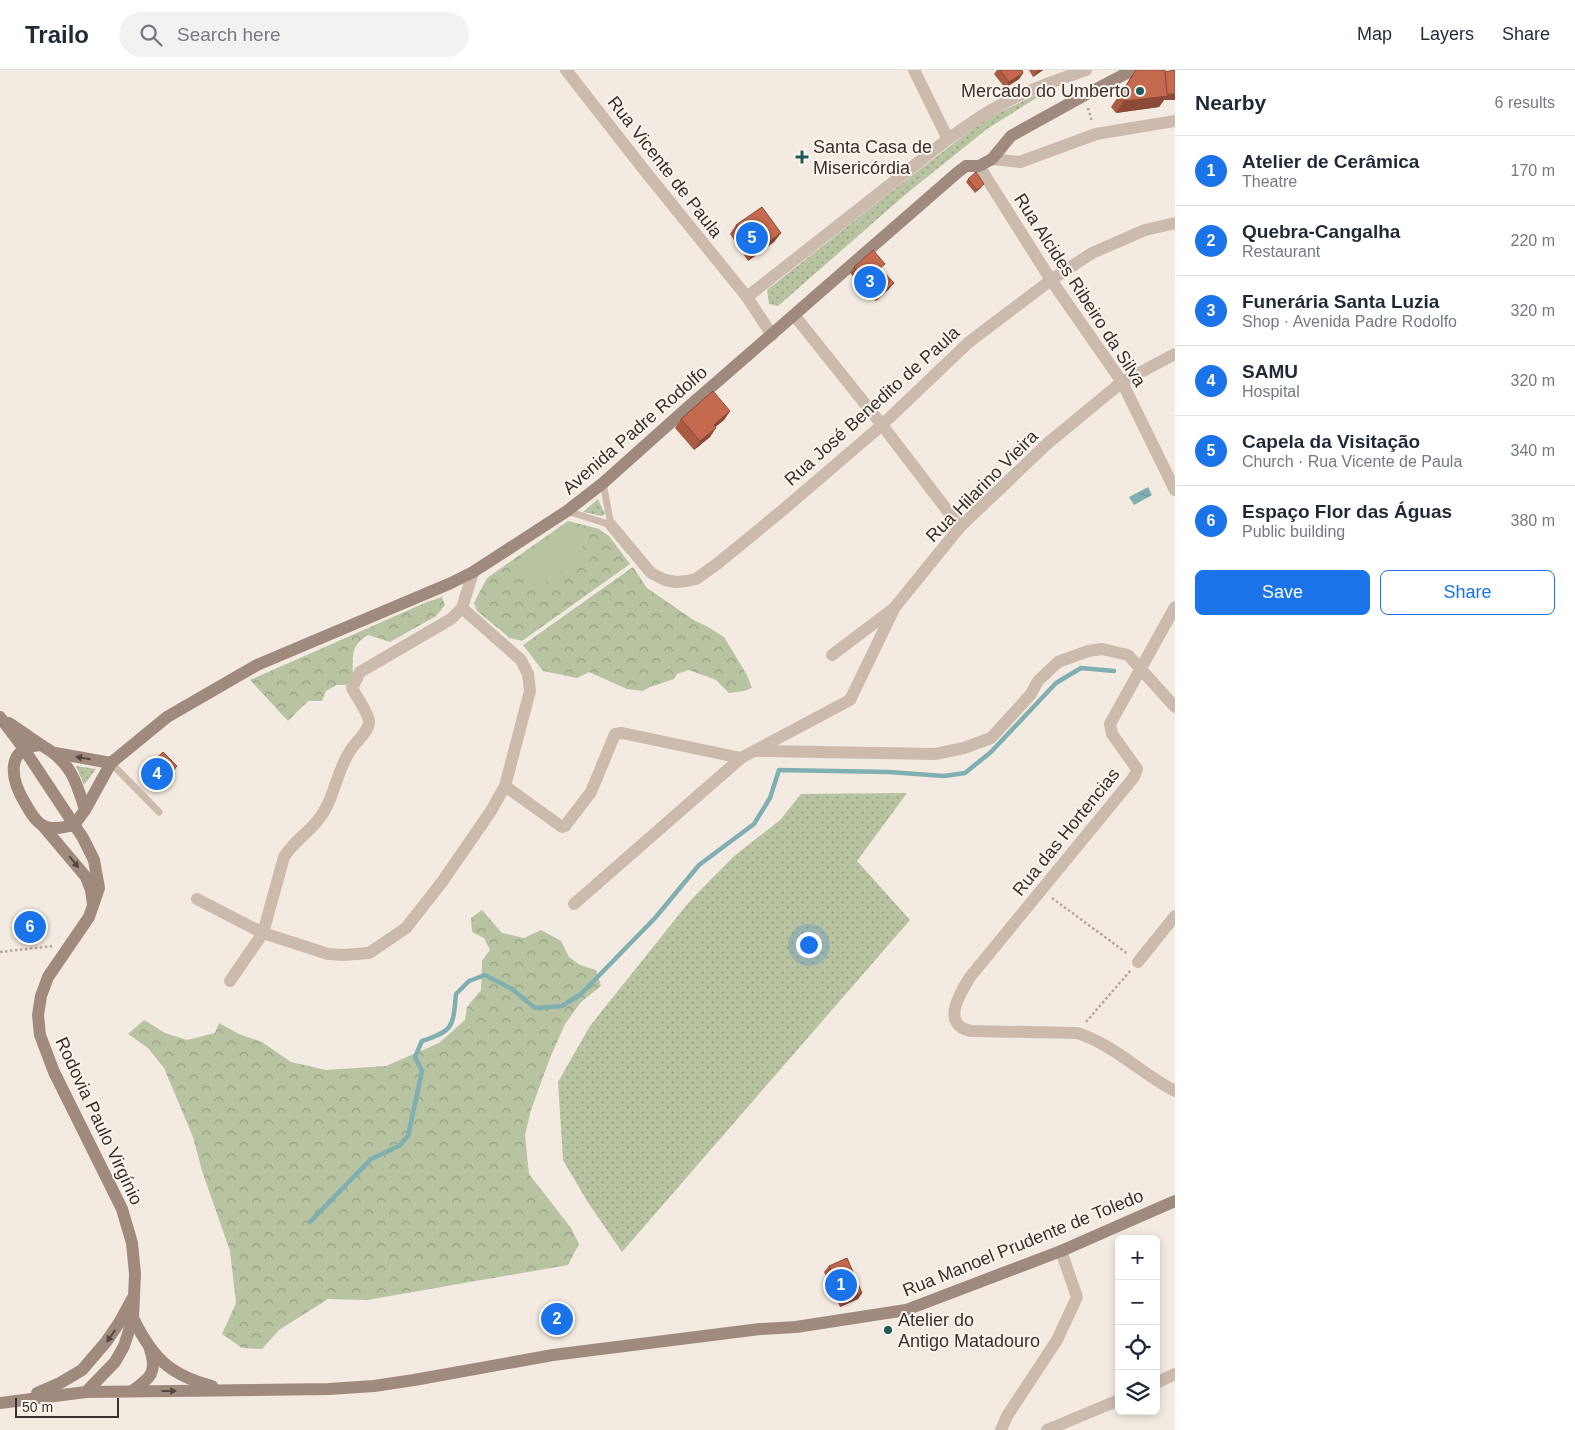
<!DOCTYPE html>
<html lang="en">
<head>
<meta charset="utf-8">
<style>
	body { margin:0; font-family:Arial,sans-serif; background:#f2f2f3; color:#1f2937 }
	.controls { position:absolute; right:15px; bottom:15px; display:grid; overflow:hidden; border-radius:8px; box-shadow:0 2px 8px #0003 }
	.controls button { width:45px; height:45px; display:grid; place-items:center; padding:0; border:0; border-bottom:1px solid #e0e1e3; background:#fff; color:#1f2937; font:25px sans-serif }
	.scale { position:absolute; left:15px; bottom:12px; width:104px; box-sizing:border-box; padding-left:5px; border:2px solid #3a302b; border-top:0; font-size:14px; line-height:18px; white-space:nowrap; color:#3a302b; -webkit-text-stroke:4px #fbf5ee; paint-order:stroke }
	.you { position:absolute; left:808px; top:874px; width:18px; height:18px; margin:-12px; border:4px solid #fff; border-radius:50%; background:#1a73e8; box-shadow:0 0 0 8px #1a73e833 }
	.badge { display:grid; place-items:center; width:32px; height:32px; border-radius:50%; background:#1a73e8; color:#fff; font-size:16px; font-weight:700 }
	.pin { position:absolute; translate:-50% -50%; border:2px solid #fff; box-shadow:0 1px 5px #0006 }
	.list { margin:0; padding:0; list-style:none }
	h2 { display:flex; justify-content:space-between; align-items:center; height:65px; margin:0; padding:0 20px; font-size:21px }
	h2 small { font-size:16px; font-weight:400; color:#747a83 }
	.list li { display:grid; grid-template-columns:32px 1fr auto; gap:15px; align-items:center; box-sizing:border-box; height:70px; padding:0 20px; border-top:1px solid #e0e1e3 }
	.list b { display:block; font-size:19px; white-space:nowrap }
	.list p { margin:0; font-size:16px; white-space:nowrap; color:#747a83 }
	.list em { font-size:16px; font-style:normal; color:#747a83 }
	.actions { display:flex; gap:10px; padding:15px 20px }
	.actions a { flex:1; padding:11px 0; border:1px solid #1a73e8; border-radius:8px; text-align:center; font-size:18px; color:#1a73e8 }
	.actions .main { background:#1a73e8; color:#fff }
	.icon { flex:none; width:28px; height:28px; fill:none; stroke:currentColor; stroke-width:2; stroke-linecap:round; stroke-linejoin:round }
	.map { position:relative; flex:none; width:1175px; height:1360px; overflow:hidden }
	header { display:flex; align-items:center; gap:30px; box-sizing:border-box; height:70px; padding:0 25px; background:#fff; border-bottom:1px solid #e0e1e3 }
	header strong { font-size:24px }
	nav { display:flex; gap:28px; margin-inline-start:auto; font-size:18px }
	.search { width:350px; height:45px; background:#f2f2f3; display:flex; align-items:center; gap:12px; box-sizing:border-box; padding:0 18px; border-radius:28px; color:#747a83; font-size:19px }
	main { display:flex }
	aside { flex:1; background:#fff }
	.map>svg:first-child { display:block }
	.grass { fill:url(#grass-dots) }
	.forest { fill:url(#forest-crowns) }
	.pitch { fill:#b8c3a1 }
	.water { fill:url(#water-ripples) }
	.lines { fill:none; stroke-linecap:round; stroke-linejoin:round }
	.stream { stroke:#80afb1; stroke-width:4.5 }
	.path { stroke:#b8a597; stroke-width:2.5; stroke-dasharray:2.5 2.5; stroke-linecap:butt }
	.lane { stroke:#ccbbad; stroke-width:7 }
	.street { stroke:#ccbbad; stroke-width:12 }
	.secondary { stroke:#a08a7e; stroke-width:12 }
	.wall { fill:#a95b43 }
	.shaded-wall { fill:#8a4a37 }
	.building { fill:#c56a4e; stroke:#8a4a37 }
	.oneway { fill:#544640 }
	.poi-dot { fill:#20585c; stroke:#fbf5ee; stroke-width:2 }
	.labels { text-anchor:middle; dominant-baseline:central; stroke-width:4; stroke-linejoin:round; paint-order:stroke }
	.poi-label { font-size:18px; fill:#3a302b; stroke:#fbf5ee; text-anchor:start }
	.street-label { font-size:18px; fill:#3a302b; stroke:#fbf5ee }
</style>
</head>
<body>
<header>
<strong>Trailo</strong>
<div class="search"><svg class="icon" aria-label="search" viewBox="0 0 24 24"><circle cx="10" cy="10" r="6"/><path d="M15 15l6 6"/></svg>Search here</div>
<nav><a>Map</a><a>Layers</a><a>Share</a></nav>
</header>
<main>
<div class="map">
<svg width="1175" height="1360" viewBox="0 0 1175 1360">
	<defs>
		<pattern id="grass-dots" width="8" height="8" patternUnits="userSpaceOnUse" patternTransform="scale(1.25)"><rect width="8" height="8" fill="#b8c3a1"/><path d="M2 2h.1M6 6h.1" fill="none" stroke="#979f83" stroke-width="1.8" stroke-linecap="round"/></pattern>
		<pattern id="forest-crowns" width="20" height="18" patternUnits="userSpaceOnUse" patternTransform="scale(1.25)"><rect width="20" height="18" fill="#b8c3a1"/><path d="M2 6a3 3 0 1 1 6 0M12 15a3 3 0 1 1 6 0" fill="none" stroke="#979f83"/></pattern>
		<pattern id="water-ripples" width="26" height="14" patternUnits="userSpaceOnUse" patternTransform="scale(1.25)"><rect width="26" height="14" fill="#80afb1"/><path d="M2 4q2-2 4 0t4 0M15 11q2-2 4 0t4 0" fill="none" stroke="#6a8f90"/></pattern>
	</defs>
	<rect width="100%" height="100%" fill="#f3ebe1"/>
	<!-- grass -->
	<g class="grass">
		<polygon points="1060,13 987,59 906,124 778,236 769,234 767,220 884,127 984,50"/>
		<polygon points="598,429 605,444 602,446 583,442"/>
		<polygon points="76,696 96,699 84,715"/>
		<polygon points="907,723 857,791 910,850 622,1182 587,1131 563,1090 558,1012 590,956 689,832 733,787 780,750 801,724"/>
	</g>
	<!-- forest -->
	<g class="forest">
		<polygon points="568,451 599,459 609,466 630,494 522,571 510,568 477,541 474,533 487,508"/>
		<polygon points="633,497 647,518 692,549 708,557 724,567 747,605 752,618 744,621 729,623 716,610 689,600 677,604 674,609 650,617 643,621 627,619 589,602 577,608 543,601 523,575"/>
		<path d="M442 527 445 535 436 546 390 572 368 565C349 576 353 589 353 609L346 615H337L326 621 322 631H308L288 651 250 610 427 532Z"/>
		<polygon points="482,840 502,863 524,868 541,860 561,871 569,887 580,895 596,900 601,916 581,932 565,954 550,988 531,1040 525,1065 529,1104 571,1158 579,1174 568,1195 367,1230 328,1229 279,1260 262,1279 242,1278 222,1264 236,1233 230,1181 202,1101 193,1067 164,998 148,978 128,964 144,950 165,963 187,970 215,963 219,953 239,964 262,972 291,992 326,1000 386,996 439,973 465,950 467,937 481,920 482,891 490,880 484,868 472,862 471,848"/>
	</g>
	<!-- pitch -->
	<polygon class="pitch" points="568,455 587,483 537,518 518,490"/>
	<!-- water -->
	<polygon class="water" points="1148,417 1152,425 1134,435 1129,427"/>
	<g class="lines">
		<!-- stream -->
		<path class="stream" d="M310 1152 371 1089 399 1076 408 1066 422 1001 415 987 422 971C454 961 453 956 456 924L469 911 485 905 512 919 535 938 562 936 581 924 655 848 699 795 754 754 770 728 779 700 889 702 944 706 965 703 991 682 1056 613 1081 598 1114 601"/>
		<!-- path -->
		<g class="path">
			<polyline points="1088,38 1092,52"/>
			<polyline points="1052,828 1128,884"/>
			<polyline points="0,882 53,876"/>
			<polyline points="1086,952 1130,901"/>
		</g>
		<!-- lane -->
		<g class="lane">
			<polyline points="567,441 611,455 603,413"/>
			<polyline points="111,693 159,742"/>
		</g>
		<!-- street -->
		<g class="street">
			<polyline points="566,0 645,101 747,227 772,265"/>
			<polyline points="914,0 948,69"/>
			<polyline points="992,89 1020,92 1096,64 1175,51"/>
			<polyline points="979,96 1051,210 1122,312 1175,420"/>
			<path d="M747 227 948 69C963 59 977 48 993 39 1022 22 1054 11 1086 0"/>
			<polyline points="794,245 882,355 960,457"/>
			<polyline points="611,455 651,503 665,510 676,512 687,511 696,509 717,494 784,439 882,355 969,272 1051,210 1092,183 1145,160 1175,153"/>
			<path d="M1175 537 1110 654 1112 664 1137 699 1134 707 970 907C960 923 940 955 971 961L1077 963C1113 974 1142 1004 1175 1021"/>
			<polyline points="832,585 893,539"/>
			<polyline points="756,681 935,684 964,678 991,668 1031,624 1038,611 1058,592 1088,581 1102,579 1128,585 1175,637"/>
			<polyline points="505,716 562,757 565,756 591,722 615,664 622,663 741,688 850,630 895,537 960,457 1048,373 1122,312 1175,284"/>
			<polyline points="197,829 263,863 328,884 343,885 369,883 406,858 442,812 491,741 505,716 530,621 528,604 521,590 462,538"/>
			<polyline points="574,834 741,688"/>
			<polyline points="1138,892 1175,846"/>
			<path d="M230 911 263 863 284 787C293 772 307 764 318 750 334 731 336 702 350 681 355 672 369 662 369 652 369 644 356 626 352 618L360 602 451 549 462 538 473 502"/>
			<polyline points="1156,1313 1175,1304"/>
			<polyline points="1001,1360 1007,1346 1057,1270 1077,1227 1061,1181"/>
			<polyline points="1047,1360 1119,1330"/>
		</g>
		<!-- secondary -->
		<g class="secondary">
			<polyline points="0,647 24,679 83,768 94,790 99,818 89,847 48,907 41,926 38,945 40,965 54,1002 122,1139 132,1173 135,1204 133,1248 124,1276 115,1292 86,1322"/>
			<polyline points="9,653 41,675"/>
			<path d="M41 675C70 691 76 710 85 740L74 755C64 757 54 760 44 756 36 753 29 740 25 733 11 710 4 677 41 675Z"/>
			<polyline points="55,683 111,693"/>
			<polyline points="85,740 111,693 167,647 257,595 451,513 473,502 567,441 603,413 687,338 958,102 966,96 979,96 992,89 1011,66 1085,25 1127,3 1143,0"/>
			<polyline points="43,756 86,807 91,820 93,834"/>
			<path d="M133 1248C152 1287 169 1305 212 1316"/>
			<path d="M132 1321C150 1308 158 1303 150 1279"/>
			<polyline points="37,1323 60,1313 82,1300 106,1272 119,1253 132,1229"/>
			<polyline points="0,1333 86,1322 329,1319 374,1316 414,1310 553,1285 760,1259 796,1257 906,1240 1061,1181 1175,1131"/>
		</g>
	</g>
	<!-- wall -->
	<g class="wall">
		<polygon points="997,0 1022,0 1023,3 1019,9 1005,18 994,4"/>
		<polygon points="1029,0 1043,0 1033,7"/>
		<polygon points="1136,0 1165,2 1175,0 1175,30 1164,30 1159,37 1116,43 1111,37"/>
		<polygon points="968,109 982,117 975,123 966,112"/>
		<polygon points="736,155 781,163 774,172 748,191 730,164"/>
		<polygon points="854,197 881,199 889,219 876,231 850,203"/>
		<polygon points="730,341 724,350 715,357 710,367 694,380 675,358 681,349"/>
		<polygon points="177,696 173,702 155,719 141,705 145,699"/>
		<polygon points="829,1196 862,1223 858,1229 840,1237 824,1202"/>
	</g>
	<!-- shaded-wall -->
	<g class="shaded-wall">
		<polygon points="1038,0 1043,0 1033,7"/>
		<polygon points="1023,3 1019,9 1005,18 1009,12"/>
		<polygon points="1163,24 1175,24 1175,30 1164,30 1159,37 1116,43 1124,31"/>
		<polygon points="781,163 774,172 748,191 754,182"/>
		<polygon points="894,213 889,219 876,231 880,225"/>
		<polygon points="730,341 724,350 708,363 714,355"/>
		<polygon points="716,358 710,367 694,380 700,371"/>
		<polygon points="177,696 173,702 155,719 159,713"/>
		<polygon points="862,1223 858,1229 840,1237 844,1231"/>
	</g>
	<!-- building -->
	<g class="building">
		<polygon points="1000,0 1022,0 1023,3 1009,12"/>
		<polygon points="1136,0 1165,0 1168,26 1124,31 1120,25"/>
		<polygon points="1175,0 1175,24 1167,24 1165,2"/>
		<polygon points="976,102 984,114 977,120 968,109"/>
		<polygon points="762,137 781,163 754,182 736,155"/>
		<polygon points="873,180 885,194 880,198 894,213 880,225 854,197"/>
		<polygon points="713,321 730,341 714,355 716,358 700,371 681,349"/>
		<polygon points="163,682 177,696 159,713 145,699"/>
		<polygon points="847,1188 862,1223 844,1231 829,1196"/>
	</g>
	<!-- one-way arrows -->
	<defs><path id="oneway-solid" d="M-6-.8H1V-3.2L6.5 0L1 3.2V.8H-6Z" transform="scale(1.25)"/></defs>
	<g class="oneway">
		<use href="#oneway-solid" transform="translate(83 688) rotate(-170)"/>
		<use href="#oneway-solid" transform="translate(74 792) rotate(51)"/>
		<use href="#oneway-solid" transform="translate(111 1266) rotate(125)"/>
		<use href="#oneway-solid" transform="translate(169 1321)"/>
	</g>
	<!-- markers -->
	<g class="poi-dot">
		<circle cx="1140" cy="21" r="5"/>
		<path d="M799.5 79.5h5v5h5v5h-5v5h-5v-5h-5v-5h5z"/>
		<circle cx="888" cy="1260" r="5"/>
	</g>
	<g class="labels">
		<!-- poi labels -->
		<g class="poi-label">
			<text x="1130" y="21" text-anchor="end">Mercado do Umberto</text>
			<text x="813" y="77">Santa Casa de<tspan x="813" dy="21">Misericórdia</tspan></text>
			<text x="898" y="1250">Atelier do<tspan x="898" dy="21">Antigo Matadouro</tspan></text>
		</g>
		<!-- street labels -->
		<g class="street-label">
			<text transform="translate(665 97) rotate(52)">Rua Vicente de Paula</text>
			<text transform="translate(1080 220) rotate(57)">Rua Alcides Ribeiro da Silva</text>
			<text transform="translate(872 336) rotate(-42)">Rua José Benedito de Paula</text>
			<text transform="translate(635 360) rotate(-41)">Avenida Padre Rodolfo</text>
			<text transform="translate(982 416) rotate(-45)">Rua Hilarino Vieira</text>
			<text transform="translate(1066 762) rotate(-51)">Rua das Hortencias</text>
			<text transform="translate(99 1051) rotate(65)">Rodovia Paulo Virgínio</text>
			<text transform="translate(1023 1173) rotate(-22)">Rua Manoel Prudente de Toledo</text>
		</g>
	</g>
</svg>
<div class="controls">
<button>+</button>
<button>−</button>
<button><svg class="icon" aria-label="locate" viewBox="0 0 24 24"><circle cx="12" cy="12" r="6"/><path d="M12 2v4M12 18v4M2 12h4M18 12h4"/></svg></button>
<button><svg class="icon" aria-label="layers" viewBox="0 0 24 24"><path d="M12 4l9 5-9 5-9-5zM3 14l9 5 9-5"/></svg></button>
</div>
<div class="scale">50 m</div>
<div class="you"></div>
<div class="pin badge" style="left:841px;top:1215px">1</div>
<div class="pin badge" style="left:557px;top:1249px">2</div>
<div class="pin badge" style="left:870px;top:212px">3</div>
<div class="pin badge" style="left:157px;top:704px">4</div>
<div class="pin badge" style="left:752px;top:168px">5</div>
<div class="pin badge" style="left:30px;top:857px">6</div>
</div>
<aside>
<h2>Nearby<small>6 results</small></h2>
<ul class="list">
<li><span class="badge">1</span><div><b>Atelier de Cerâmica</b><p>Theatre</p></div><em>170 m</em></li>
<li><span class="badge">2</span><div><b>Quebra-Cangalha</b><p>Restaurant</p></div><em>220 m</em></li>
<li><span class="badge">3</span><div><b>Funerária Santa Luzia</b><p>Shop · Avenida Padre Rodolfo</p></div><em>320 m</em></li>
<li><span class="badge">4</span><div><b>SAMU</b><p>Hospital</p></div><em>320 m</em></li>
<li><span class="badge">5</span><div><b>Capela da Visitação</b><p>Church · Rua Vicente de Paula</p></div><em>340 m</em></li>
<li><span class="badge">6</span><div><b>Espaço Flor das Águas</b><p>Public building</p></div><em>380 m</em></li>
</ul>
<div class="actions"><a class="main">Save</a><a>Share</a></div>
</aside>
</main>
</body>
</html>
